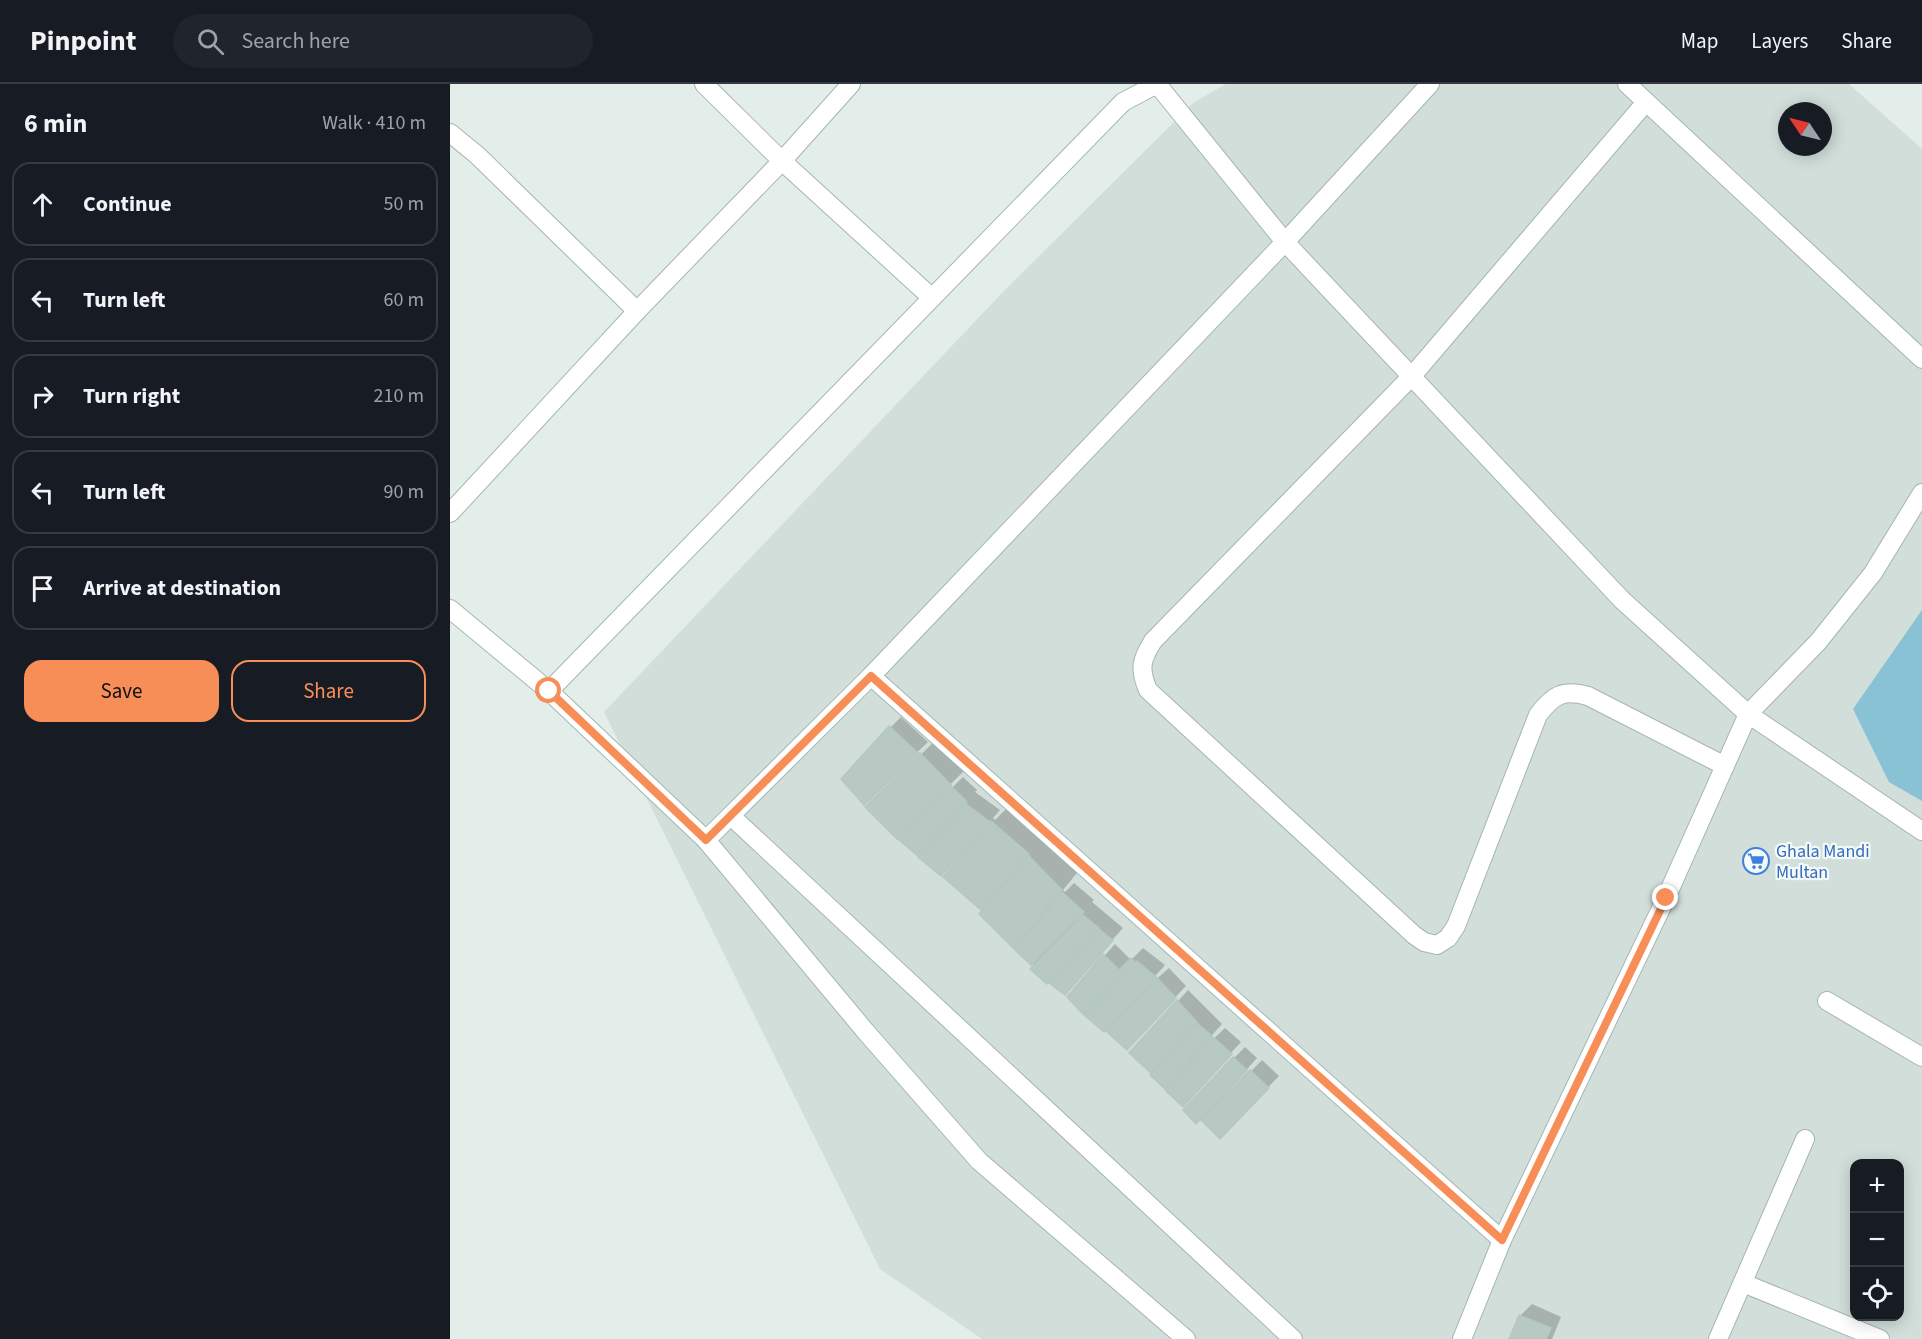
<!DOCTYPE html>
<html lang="en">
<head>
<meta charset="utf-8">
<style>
	body { margin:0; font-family:"Source Sans 3",sans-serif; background:#20242c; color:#f1f3f6 }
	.controls { position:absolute; right:18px; bottom:18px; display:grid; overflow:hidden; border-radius:12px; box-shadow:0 3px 15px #0003 }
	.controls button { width:54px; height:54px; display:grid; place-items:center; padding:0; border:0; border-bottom:2px solid #363941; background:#171b24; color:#f1f3f6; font:30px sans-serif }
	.compass { position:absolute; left:1328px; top:18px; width:54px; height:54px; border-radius:50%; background:#171b24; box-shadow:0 3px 15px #0003; rotate:305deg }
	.stop { position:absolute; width:18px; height:18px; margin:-14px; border:4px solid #f88e57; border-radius:50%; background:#fff }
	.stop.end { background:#f88e57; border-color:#fff; box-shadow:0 2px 6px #0008 }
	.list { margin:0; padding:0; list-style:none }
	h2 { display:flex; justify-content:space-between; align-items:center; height:78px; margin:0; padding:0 24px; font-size:26px }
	h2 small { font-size:20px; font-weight:400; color:#9ea1a6 }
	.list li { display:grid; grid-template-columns:39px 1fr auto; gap:18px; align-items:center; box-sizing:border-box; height:84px; margin:0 12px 12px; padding:0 12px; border:2px solid #363941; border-radius:18px }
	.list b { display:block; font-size:22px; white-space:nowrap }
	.list em { font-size:20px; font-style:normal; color:#9ea1a6 }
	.actions { display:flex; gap:12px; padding:18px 24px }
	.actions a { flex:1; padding:14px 0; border:2px solid #f88e57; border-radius:18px; text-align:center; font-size:21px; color:#f88e57 }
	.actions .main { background:#f88e57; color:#111 }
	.icon { flex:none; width:33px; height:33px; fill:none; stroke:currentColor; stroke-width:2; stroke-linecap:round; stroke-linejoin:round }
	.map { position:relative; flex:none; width:1472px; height:1255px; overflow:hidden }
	header { display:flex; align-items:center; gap:36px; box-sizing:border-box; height:84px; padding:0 30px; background:#171b24; border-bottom:2px solid #363941 }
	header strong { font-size:28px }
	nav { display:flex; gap:33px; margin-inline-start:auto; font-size:21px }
	.search { width:420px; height:54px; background:#20242c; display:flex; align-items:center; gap:15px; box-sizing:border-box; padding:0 21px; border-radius:33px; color:#9ea1a6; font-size:22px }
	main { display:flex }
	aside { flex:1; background:#171b24 }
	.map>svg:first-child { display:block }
	.built { fill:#d1ded9; fill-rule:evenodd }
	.water { fill:#89c2d5 }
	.shadow { fill:#0003 }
	.building { fill:#b8c9c3; stroke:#b5c8c2; stroke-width:1.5 }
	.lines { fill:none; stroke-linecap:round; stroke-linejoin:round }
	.minor-casing { stroke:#a5b6b2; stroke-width:20 }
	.minor { stroke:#fff; stroke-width:18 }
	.route { stroke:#f88e57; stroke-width:8 }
	.labels { text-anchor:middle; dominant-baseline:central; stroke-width:4.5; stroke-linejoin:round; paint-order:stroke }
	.shop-label { font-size:18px; fill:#366cbe; stroke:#f4faf7; text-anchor:start }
</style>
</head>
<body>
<header>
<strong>Pinpoint</strong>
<div class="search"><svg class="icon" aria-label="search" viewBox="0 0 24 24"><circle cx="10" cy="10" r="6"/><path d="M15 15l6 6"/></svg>Search here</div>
<nav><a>Map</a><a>Layers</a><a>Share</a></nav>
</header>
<main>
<aside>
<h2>6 min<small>Walk · 410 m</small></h2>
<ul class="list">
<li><svg class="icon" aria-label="ahead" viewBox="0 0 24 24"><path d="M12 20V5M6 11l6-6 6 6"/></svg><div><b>Continue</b></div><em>50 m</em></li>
<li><svg class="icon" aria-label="left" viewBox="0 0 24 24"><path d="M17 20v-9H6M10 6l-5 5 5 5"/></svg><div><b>Turn left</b></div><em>60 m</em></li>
<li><svg class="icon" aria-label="right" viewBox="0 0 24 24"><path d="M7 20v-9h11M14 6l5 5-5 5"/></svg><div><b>Turn right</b></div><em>210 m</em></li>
<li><svg class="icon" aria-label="left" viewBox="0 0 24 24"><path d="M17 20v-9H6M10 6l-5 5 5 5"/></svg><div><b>Turn left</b></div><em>90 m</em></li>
<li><svg class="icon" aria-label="arrive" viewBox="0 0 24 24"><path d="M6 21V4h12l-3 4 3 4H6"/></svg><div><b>Arrive at destination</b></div></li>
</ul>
<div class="actions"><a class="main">Save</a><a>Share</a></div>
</aside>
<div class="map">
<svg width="1472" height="1255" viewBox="0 0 1472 1255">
	<rect width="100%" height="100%" fill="#e3eeea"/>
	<!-- built -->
	<path class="built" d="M776 0H1399L1472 65V1255H532L430 1185 154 628 552 209 743 19ZM1337 27H1373V63H1337ZM1404 1080H1450V1232H1404Z"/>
	<!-- water -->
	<polygon class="water" points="1472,526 1472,717 1439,698 1403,625"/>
	<!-- shadow -->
	<g class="shadow">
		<polygon points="451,633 478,658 414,719 440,644"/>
		<polygon points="488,654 517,684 447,753 417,723"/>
		<polygon points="513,693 527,706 525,708 550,726 543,734 545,736 559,722 596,754 627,789 613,806 615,808 624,799 644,816 642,818 673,844 615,909 567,866 580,850 578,849 564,863 553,804 552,802 530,823 526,757 524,755 491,790 450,755"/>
		<polygon points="665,860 681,876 693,864 715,881 700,898 702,899 719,884 736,902 677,964 636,931 619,912"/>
		<polygon points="738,906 772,940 747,968 749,969 775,944 791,958 733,1021 681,969"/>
		<polygon points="795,963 807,974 773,1012 775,1014 812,976 829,992 770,1053 750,1034 784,974"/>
		<polygon points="1082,1220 1111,1233 1102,1255 1061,1255 1071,1231"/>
	</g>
	<!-- building -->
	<g class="building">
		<polygon points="439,642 468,669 414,721 391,695"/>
		<polygon points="470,669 501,701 447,755 415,723"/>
		<polygon points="501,702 517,718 468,772 448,755"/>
		<polygon points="516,720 540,738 491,792 468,773"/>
		<polygon points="541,737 579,770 531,826 493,793"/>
		<polygon points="579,772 612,806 564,865 529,830"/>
		<polygon points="612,808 634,828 581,881 565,866"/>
		<polygon points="633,831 649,844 597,900 580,885"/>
		<polygon points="649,845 663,856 615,911 599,899"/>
		<polygon points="653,870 669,886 681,874 685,878 633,930 617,913"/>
		<polygon points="687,877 706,893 654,948 634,931"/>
		<polygon points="707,894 726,914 677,966 656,947"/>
		<polygon points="727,916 747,938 701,989 679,969"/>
		<polygon points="747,939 762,952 715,1005 700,991"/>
		<polygon points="763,953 782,970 733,1023 715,1006"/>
		<polygon points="783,973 797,986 746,1040 733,1026"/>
		<polygon points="800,986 819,1004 770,1055 751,1036"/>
		<polygon points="1069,1231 1101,1244 1096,1255 1059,1255"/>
	</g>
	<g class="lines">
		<defs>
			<g id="minor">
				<polyline points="254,0 332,77 482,214"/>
				<polyline points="707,0 835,158 1172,516 1298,630 1472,747"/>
				<polyline points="1177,0 1472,275"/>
				<path d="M1196 18 962 292 703 557C691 576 689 585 698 606L964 851 974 858 987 861 998 854 1006 842 1088 631C1103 611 1113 605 1138 612L1275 682"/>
				<polyline points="0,49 27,71 187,227"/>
				<polyline points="0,429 187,227 332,77 401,0"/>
				<polyline points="0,525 99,607 256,756 416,948 529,1077 736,1255"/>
				<polyline points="421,592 1052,1156"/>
				<polyline points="99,607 673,18 707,0"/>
				<polyline points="281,732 843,1255"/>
				<polyline points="256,756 421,592 835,158 980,0"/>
				<polyline points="1377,917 1472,973"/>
				<polyline points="1293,1199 1430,1255"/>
				<polyline points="1012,1255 1052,1156 1216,814 1298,630 1368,558 1423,489 1472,409"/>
				<polyline points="1268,1255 1355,1055"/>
			</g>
		</defs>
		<!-- minor casing -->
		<use href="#minor" class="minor-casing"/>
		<!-- minor -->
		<use href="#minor" class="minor"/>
	</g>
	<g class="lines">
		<!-- route -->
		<polyline class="route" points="99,607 256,756 421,592 1052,1156 1216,814"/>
	</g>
	<!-- icons -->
	<defs>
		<symbol id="supermarket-ring" viewBox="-11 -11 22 22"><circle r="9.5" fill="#f4faf7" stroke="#3f7fe0" stroke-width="1.5"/><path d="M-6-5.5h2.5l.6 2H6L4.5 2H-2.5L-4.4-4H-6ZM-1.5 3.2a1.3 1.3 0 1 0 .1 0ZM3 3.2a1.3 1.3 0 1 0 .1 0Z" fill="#3f7fe0"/></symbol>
	</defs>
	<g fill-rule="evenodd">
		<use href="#supermarket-ring" x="1291" y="762" width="30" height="30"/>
	</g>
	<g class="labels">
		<!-- shop labels -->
		<g class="shop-label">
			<text x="1326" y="767">Ghala Mandi<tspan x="1326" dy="21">Multan</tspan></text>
		</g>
	</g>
</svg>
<div class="controls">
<button>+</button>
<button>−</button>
<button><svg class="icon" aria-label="locate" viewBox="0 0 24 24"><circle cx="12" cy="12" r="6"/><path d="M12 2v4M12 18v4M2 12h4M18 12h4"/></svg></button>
</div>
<svg class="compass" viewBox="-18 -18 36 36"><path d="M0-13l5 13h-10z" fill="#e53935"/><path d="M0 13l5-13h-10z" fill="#9ea1a6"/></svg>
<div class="stop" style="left:99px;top:607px"></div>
<div class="stop end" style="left:1216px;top:814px"></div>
</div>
</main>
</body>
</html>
